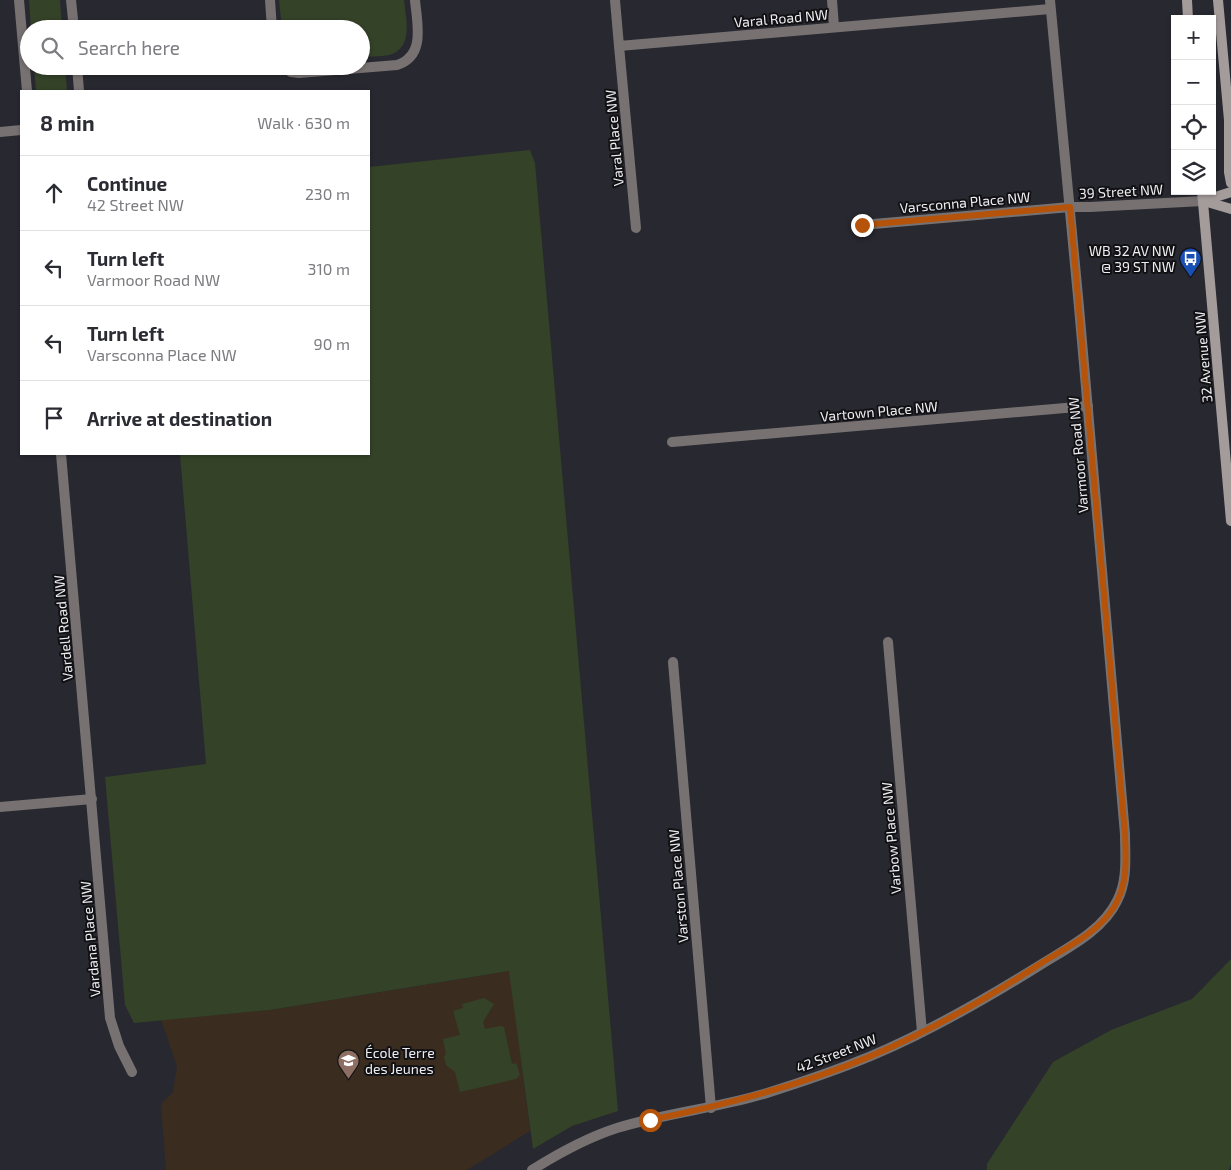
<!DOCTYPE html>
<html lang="en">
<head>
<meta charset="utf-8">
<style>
	body { margin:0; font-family:"Exo 2",sans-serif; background:#f2f2f3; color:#2b2b33 }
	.controls { position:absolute; right:15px; top:15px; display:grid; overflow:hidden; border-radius:0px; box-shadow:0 1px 4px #0004 }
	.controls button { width:45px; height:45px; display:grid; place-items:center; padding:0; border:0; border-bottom:1px solid #e1e1e2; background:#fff; color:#2b2b33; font:25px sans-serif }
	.stop { position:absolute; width:15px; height:15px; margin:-11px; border:4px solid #b45309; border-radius:50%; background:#fff }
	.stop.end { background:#b45309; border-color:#fff; box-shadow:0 1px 5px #0008 }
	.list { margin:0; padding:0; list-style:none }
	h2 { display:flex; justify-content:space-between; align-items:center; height:65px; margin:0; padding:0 20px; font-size:21px }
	h2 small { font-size:16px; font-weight:400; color:#7c7c81 }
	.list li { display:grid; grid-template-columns:32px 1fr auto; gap:15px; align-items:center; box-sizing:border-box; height:75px; padding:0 20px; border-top:1px solid #e1e1e2 }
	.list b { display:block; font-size:19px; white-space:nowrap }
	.list p { margin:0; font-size:16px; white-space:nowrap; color:#7c7c81 }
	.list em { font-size:16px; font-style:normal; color:#7c7c81 }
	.icon { flex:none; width:28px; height:28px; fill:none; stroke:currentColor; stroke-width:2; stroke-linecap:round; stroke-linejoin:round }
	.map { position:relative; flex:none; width:1231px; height:1170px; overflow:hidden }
	.search { position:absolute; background:#fff; box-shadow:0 1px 4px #0004; left:20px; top:20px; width:350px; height:55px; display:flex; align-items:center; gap:12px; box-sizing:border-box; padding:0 18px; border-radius:28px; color:#7c7c81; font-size:19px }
	.panel { position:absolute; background:#fff; box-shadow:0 1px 4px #0004; left:20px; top:90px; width:350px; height:365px; border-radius:0px }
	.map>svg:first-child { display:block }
	.education { fill:#3a2d1f }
	.green { fill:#344228 }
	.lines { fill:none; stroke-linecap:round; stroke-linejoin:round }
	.street { stroke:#777271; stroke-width:10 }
	.secondary { stroke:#a49b9b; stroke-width:10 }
	.route { stroke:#b45309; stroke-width:6 }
	.labels { text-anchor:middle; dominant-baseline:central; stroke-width:4; stroke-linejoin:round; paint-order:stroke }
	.street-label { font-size:14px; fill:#ededf2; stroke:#111114 }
	.poi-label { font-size:14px; fill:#ededf2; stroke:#111114; text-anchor:end }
</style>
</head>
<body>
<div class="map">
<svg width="1231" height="1170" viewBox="0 0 1231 1170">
	<rect width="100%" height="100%" fill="#282830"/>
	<!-- education -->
	<polygon class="education" points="510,971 530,1131 467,1170 166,1170 161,1104 173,1092 177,1066 161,1020 270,1010"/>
	<!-- green -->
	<g class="green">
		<polygon points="29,0 60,0 62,29 31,29"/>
		<path d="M279 0H404C406 19 414 48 389 55 380 57 370 56 361 57V29H282Z"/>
		<polygon points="34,66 65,66 67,91 36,91"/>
		<polygon points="530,150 535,163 618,1111 572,1126 533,1149 509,971 270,1010 134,1023 125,1005 105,777 206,764 180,454 369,454 369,167"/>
		<polygon points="1231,959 1231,1164 1229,1170 987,1170 987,1164 1053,1062 1111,1030 1192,999"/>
		<polygon points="484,998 494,1004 483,1022 485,1029 500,1026 504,1027 512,1064 516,1063 520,1075 516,1079 460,1092 455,1072 446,1065 444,1057 446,1054 443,1039 460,1035 453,1011 463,1008 462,1004"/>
	</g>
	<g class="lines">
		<!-- street -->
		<g class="street">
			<polyline points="19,0 27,91"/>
			<polyline points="71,0 74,29"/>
			<polyline points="270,0 272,29"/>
			<polyline points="615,0 619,46 1050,9"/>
			<polyline points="832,0 834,27"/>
			<polyline points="619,46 636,228"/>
			<polyline points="77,66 79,91"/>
			<path d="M282 66 291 72 299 73 397 65C426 56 417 23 415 0"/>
			<polyline points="0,132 21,130"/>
			<polyline points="862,225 1070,207 1090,207 1203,201"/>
			<polyline points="672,442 1088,406"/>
			<polyline points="61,454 110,1018 119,1046 132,1072"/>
			<polyline points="888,642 922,1032"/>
			<polyline points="673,662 711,1108"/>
			<polyline points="0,807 92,799"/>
			<path d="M532 1170C559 1153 586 1138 617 1128 666 1113 718 1108 767 1093 802 1082 837 1070 871 1056 928 1032 984 1000 1037 967 1065 949 1102 932 1117 901 1128 880 1125 857 1125 834L1079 307 1050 0"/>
		</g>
		<!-- secondary -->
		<g class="secondary">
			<polyline points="1187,0 1188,19"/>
			<polyline points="1218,0 1229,120 1229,172 1231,183"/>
			<polyline points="1202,191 1231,521"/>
			<polyline points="1203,201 1231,192"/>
			<polyline points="1204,201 1231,209"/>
		</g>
	</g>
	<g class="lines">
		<!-- route -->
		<path class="route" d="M650 1120C725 1105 800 1086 871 1056 930 1031 986 999 1040 964 1065 948 1098 933 1114 907 1128 884 1126 860 1125 834L1070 207 862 225"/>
	</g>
	<!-- icons -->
	<defs>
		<symbol id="bus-pin" viewBox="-11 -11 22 30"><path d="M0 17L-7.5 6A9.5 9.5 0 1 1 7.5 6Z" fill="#1a4fb4" stroke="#111114"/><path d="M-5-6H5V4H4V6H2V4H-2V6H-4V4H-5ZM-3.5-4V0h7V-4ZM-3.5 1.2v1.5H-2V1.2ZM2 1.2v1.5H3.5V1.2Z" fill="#fff"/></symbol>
		<symbol id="school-pin" viewBox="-11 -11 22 30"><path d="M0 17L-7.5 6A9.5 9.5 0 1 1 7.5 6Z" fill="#8d6e63" stroke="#111114"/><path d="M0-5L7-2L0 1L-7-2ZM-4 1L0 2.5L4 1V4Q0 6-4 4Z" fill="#fff"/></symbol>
	</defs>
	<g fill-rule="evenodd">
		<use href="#bus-pin" x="1178" y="246" width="25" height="34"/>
		<use href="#school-pin" x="336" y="1048" width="25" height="34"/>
	</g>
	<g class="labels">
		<!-- street labels -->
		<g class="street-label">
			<text transform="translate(781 18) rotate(-5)">Varal Road NW</text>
			<text transform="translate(614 138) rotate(-95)">Varal Place NW</text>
			<text transform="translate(1121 191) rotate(-3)">39 Street NW</text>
			<text transform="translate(965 202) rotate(-5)">Varsconna Place NW</text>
			<text transform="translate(1203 357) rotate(-95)">32 Avenue NW</text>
			<text transform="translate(879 411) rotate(-5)">Vartown Place NW</text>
			<text transform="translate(1078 455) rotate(-95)">Varmoor Road NW</text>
			<text transform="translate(63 628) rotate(-95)">Vardell Road NW</text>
			<text transform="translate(891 838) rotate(-95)">Varbow Place NW</text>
			<text transform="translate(678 886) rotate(-95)">Varston Place NW</text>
			<text transform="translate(90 939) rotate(-95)">Vardana Place NW</text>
			<text transform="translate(836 1053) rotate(-21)">42 Street NW</text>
		</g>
		<!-- poi labels -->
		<g class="poi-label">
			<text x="1175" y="250">WB 32 AV NW<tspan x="1175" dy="16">@ 39 ST NW</tspan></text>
			<text x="365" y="1052" text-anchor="start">École Terre<tspan x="365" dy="16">des Jeunes</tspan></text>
		</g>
	</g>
</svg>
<div class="controls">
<button>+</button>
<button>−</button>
<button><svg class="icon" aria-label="locate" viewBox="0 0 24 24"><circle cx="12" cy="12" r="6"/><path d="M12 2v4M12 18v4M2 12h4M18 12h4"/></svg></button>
<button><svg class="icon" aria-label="layers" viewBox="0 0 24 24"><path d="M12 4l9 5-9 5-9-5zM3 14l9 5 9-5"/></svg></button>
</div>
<div class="stop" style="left:650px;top:1120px"></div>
<div class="stop end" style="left:862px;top:225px"></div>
<div class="search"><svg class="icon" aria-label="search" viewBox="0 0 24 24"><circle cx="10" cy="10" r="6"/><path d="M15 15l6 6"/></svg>Search here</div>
<section class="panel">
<h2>8 min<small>Walk · 630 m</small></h2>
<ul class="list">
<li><svg class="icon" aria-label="ahead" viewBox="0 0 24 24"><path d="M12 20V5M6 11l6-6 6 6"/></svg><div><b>Continue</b><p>42 Street NW</p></div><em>230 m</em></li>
<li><svg class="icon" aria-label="left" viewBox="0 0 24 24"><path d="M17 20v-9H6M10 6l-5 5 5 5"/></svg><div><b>Turn left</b><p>Varmoor Road NW</p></div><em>310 m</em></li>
<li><svg class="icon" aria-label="left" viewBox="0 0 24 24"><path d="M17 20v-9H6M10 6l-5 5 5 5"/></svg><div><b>Turn left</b><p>Varsconna Place NW</p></div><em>90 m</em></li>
<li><svg class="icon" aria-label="arrive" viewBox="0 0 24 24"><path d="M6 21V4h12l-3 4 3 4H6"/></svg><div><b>Arrive at destination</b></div></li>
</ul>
</section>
</div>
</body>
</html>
